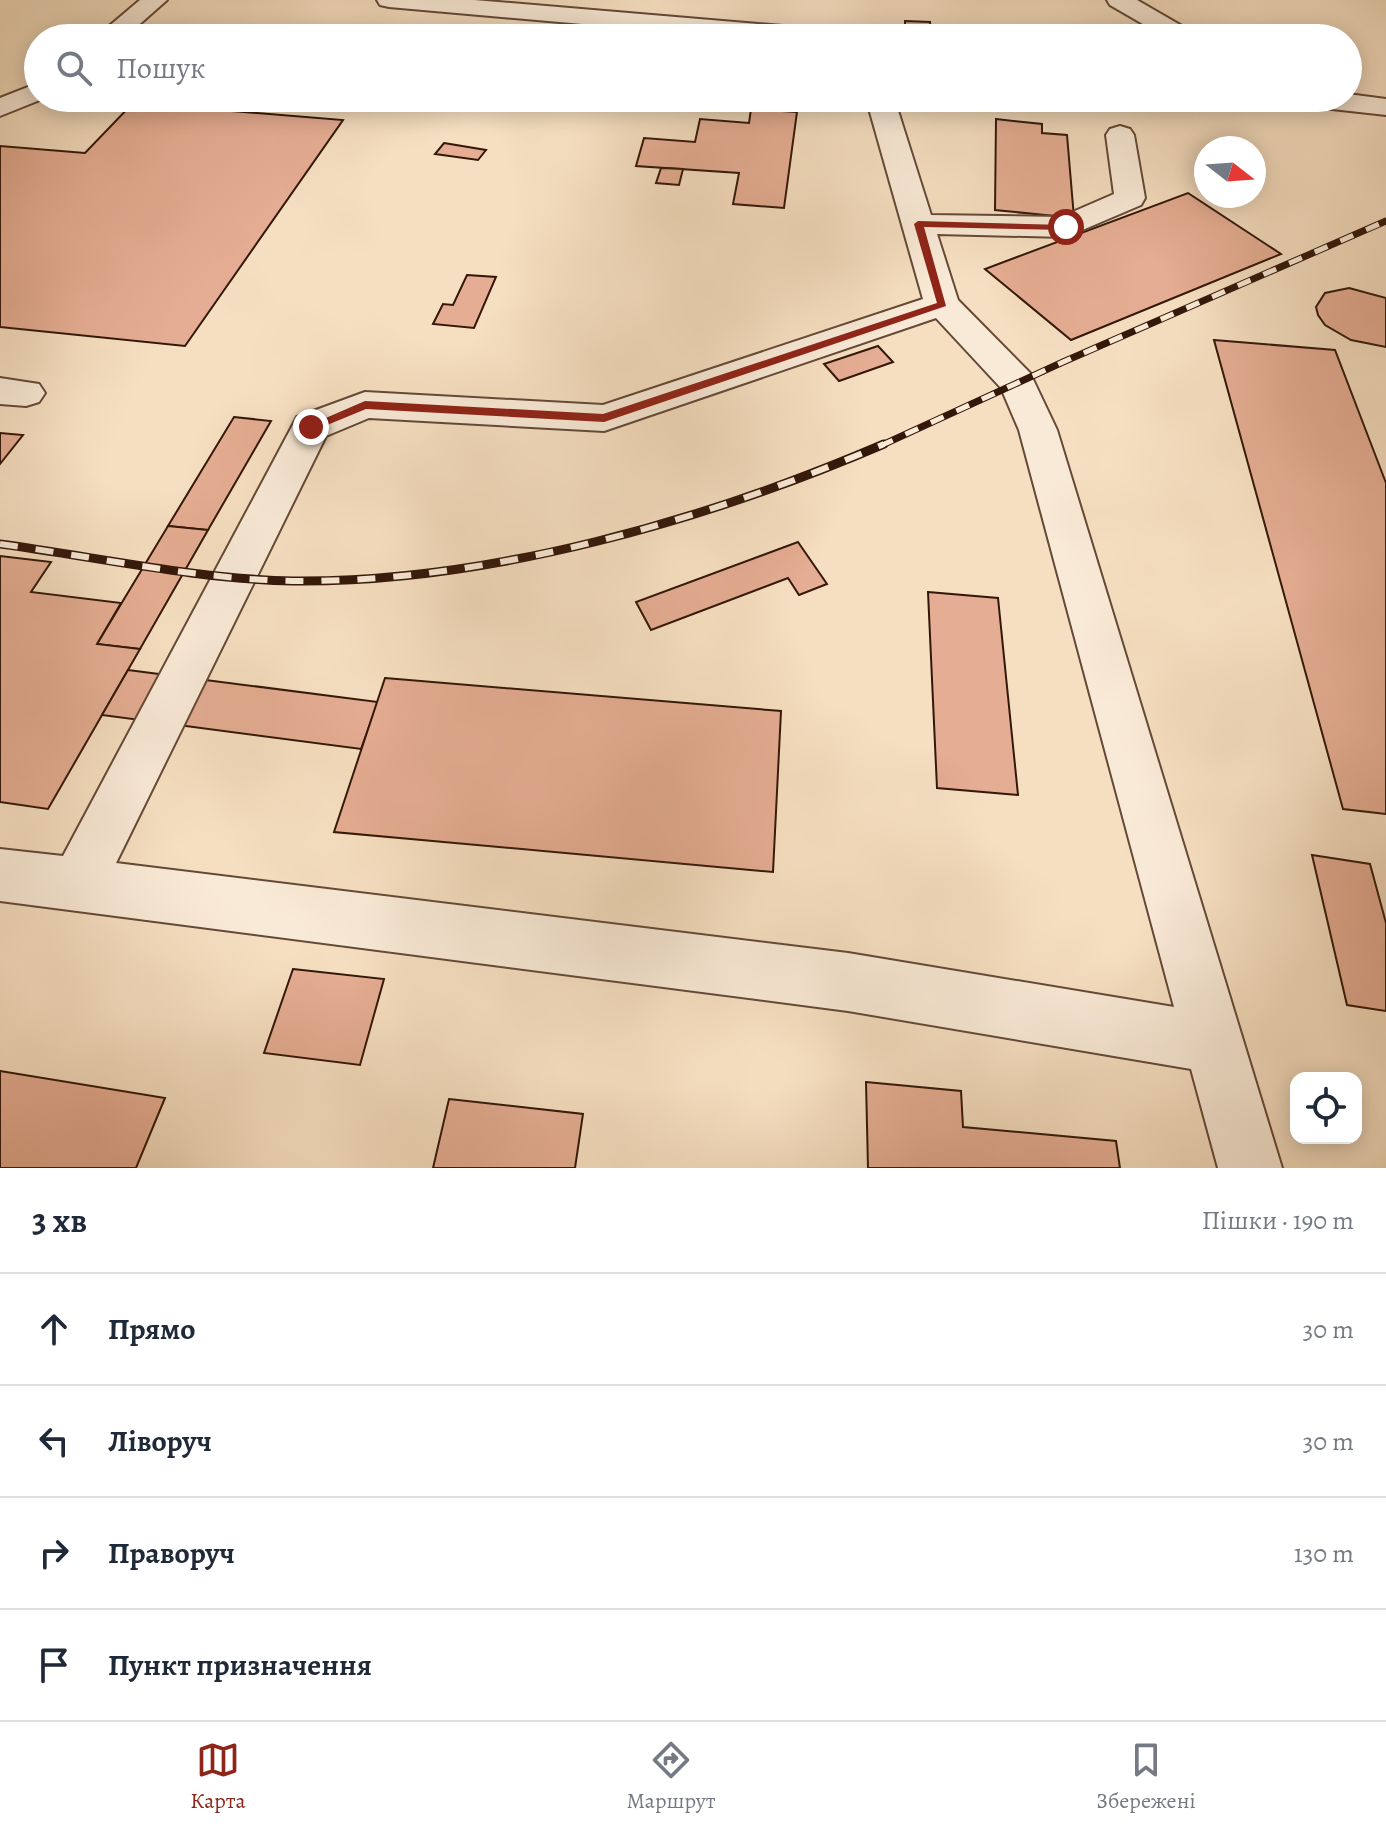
<!DOCTYPE html>
<html lang="uk">
<head>
<meta charset="utf-8">
<style>
	body { margin:0; font-family:Alegreya,serif; background:#f2f2f3; color:#1f2937 }
	.controls { position:absolute; right:24px; bottom:24px; display:grid; overflow:hidden; border-radius:16px; box-shadow:0 4px 20px #0003 }
	.controls button { width:72px; height:72px; display:grid; place-items:center; padding:0; border:0; border-bottom:2px solid #e0e1e3; background:#fff; color:#1f2937; font:40px sans-serif }
	.compass { position:absolute; left:1194px; top:136px; width:72px; height:72px; border-radius:50%; background:#fff; box-shadow:0 4px 20px #0003; rotate:107deg }
	.stop { position:absolute; width:24px; height:24px; margin:-18px; border:6px solid #8f2418; border-radius:50%; background:#fff }
	.stop.end { background:#8f2418; border-color:#fff; box-shadow:0 2px 8px #0008 }
	.list { margin:0; padding:0; list-style:none }
	h2 { display:flex; justify-content:space-between; align-items:center; height:104px; margin:0; padding:0 32px; font-size:34px }
	h2 small { font-size:26px; font-weight:400; color:#747a83 }
	.list li { display:grid; grid-template-columns:52px 1fr auto; gap:24px; align-items:center; box-sizing:border-box; height:112px; padding:0 32px; border-top:2px solid #e0e1e3 }
	.list b { display:block; font-size:30px; white-space:nowrap }
	.list em { font-size:26px; font-style:normal; color:#747a83 }
	.icon { flex:none; width:44px; height:44px; fill:none; stroke:currentColor; stroke-width:2; stroke-linecap:round; stroke-linejoin:round }
	.map { position:relative; flex:none; width:1386px; height:1168px; overflow:hidden }
	.search { position:absolute; background:#fff; box-shadow:0 4px 20px #0003; left:24px; right:24px; top:24px; height:88px; display:flex; align-items:center; gap:20px; box-sizing:border-box; padding:0 28px; border-radius:44px; color:#747a83; font-size:30px }
	.sheet { height:552px; background:#fff }
	nav { display:flex; justify-content:space-around; align-items:center; box-sizing:border-box; height:112px; border-top:2px solid #e0e1e3; background:#fff; font-size:22px; color:#747a83 }
	nav a { display:grid; justify-items:center; gap:4px }
	nav .on { color:#8f2418 }
	.map>svg:first-child { display:block }
	.building { fill:#e5ad93; stroke:#331709; stroke-width:2 }
	.lines { fill:none; stroke-linecap:round; stroke-linejoin:round }
	.minor-casing { stroke:#644937; stroke-width:4 }
	.minor { fill:#f9ead7; fill-rule:evenodd }
	.rail-far1-casing { stroke:#331709; stroke-width:7 }
	.rail-casing { stroke:#331709; stroke-width:9 }
	.rail-far1 { stroke:#f9ead7; stroke-width:5; stroke-dasharray:14; stroke-linecap:butt }
	.rail { stroke:#f9ead7; stroke-width:6; stroke-dasharray:18; stroke-linecap:butt }
	.route { fill:#8f2418 }
</style>
</head>
<body>
<div class="map">
<svg width="1386" height="1168" viewBox="0 0 1386 1168">
	<rect width="100%" height="100%" fill="#f6dfc1"/>
	<filter id="stains"><feTurbulence type="fractalNoise" baseFrequency=".0025" numOctaves="4"/><feColorMatrix values="0 0 0 0 .2 0 0 0 0 .09 0 0 0 0 .02 0 0 0 .5 -.17"/></filter>
	<radialGradient id="worn" r=".72"><stop offset=".6" stop-color="#630" stop-opacity="0"/><stop offset="1" stop-color="#630" stop-opacity=".3"/></radialGradient>
	<!-- building -->
	<g class="building">
		<polygon points="905,21 930,22 931,38 905,38"/>
		<polygon points="133,103 343,120 185,346 0,327 0,146 85,153"/>
		<polygon points="751,109 797,112 784,208 733,204 739,173 636,166 644,138 695,142 700,119 749,123"/>
		<polygon points="996,119 1042,124 1042,133 1067,135 1074,218 995,210"/>
		<polygon points="444,143 486,150 478,160 435,154"/>
		<polygon points="661,168 683,169 679,185 656,183"/>
		<polygon points="1188,193 1281,254 1071,340 985,269"/>
		<polygon points="467,275 496,277 474,328 433,324 443,304 453,305"/>
		<polygon points="1349,288 1386,298 1386,347 1351,340 1325,325 1318,315 1316,307 1325,293"/>
		<polygon points="1214,340 1335,350 1386,483 1386,814 1343,809"/>
		<polygon points="878,346 893,362 839,381 824,364"/>
		<polygon points="234,417 271,421 208,530 168,526"/>
		<polygon points="0,433 23,435 0,464"/>
		<polygon points="168,526 208,530 140,649 97,644"/>
		<polygon points="798,542 827,584 799,595 788,578 651,630 636,602"/>
		<polygon points="0,556 51,562 31,592 121,603 97,644 140,649 48,809 0,802"/>
		<polygon points="928,592 998,598 1018,795 937,788"/>
		<polygon points="128,670 378,702 361,749 102,715"/>
		<polygon points="385,678 781,711 773,872 334,832"/>
		<polygon points="1312,855 1370,864 1386,923 1386,1011 1347,1005"/>
		<polygon points="293,969 384,979 360,1065 264,1053"/>
		<polygon points="0,1071 165,1098 136,1168 0,1168"/>
		<polygon points="866,1082 961,1091 963,1127 1116,1141 1120,1168 868,1168"/>
		<polygon points="449,1099 583,1114 575,1168 433,1168"/>
	</g>
	<g class="lines">
		<defs>
			<g id="minor">
				<polygon points="140,0 167,0 124,38 95,38"/>
				<polygon points="377,0 474,0 830,30 839,33 843,38 742,38 389,7 380,5"/>
				<polygon points="1107,0 1137,0 1194,33 1198,38 1167,38 1110,5"/>
				<polygon points="38,83 38,98 45,98 0,116 0,98"/>
				<polygon points="1348,94 1386,99 1386,115 1305,106 1295,104 1291,98 1348,98"/>
				<path d="M866 98H894L931 215 1061 217 1114 194 1106 135 1110 129 1120 126 1130 129 1134 135 1145 198 1141 205 1066 237 937 234 958 300 1030 373 1057 430 1282 1168H1218L1191 1069 848 1011 0 901V849L63 856 297 417 365 392 603 405 923 299ZM936 318 1001 388 1019 430 1174 1007 848 953 116 863 326 436 369 418 604 431Z"/>
				<polygon points="0,378 39,384 45,393 39,402 26,406 0,404"/>
			</g>
		</defs>
		<!-- minor casing -->
		<use href="#minor" class="minor-casing"/>
		<!-- minor -->
		<use href="#minor" class="minor"/>
		<defs>
			<polyline id="rail-far1" points="880,446 1063,362 1386,221"/>
			<path id="rail" d="M0 544C97 557 195 579 293 581 488 583 707 520 884 444"/>
		</defs>
		<!-- rail-far1 casing -->
		<use href="#rail-far1" class="rail-far1-casing"/>
		<!-- rail casing -->
		<use href="#rail" class="rail-casing"/>
		<!-- rail-far1 -->
		<use href="#rail-far1" class="rail-far1"/>
		<!-- rail -->
		<use href="#rail" class="rail"/>
	</g>
	<!-- route -->
	<polygon class="route" points="918,221 1066,225 1071,227 1066,230 924,227 946,306 604,422 366,409 315,430 305,427 365,401 603,414 937,303 914,224"/>
	<rect width="100%" height="100%" filter="url(#stains)"/>
	<rect width="100%" height="100%" fill="url(#worn)"/>
</svg>
<div class="controls">
<button><svg class="icon" aria-label="locate" viewBox="0 0 24 24"><circle cx="12" cy="12" r="6"/><path d="M12 2v4M12 18v4M2 12h4M18 12h4"/></svg></button>
</div>
<svg class="compass" viewBox="-18 -18 36 36"><path d="M0-13l5 13h-10z" fill="#e53935"/><path d="M0 13l5-13h-10z" fill="#747a83"/></svg>
<div class="stop" style="left:1066px;top:227px"></div>
<div class="stop end" style="left:311px;top:427px"></div>
<div class="search"><svg class="icon" aria-label="search" viewBox="0 0 24 24"><circle cx="10" cy="10" r="6"/><path d="M15 15l6 6"/></svg>Пошук</div>
</div>
<section class="sheet">
<h2>3 хв<small>Пішки · 190 m</small></h2>
<ul class="list">
<li><svg class="icon" aria-label="ahead" viewBox="0 0 24 24"><path d="M12 20V5M6 11l6-6 6 6"/></svg><div><b>Прямо</b></div><em>30 m</em></li>
<li><svg class="icon" aria-label="left" viewBox="0 0 24 24"><path d="M17 20v-9H6M10 6l-5 5 5 5"/></svg><div><b>Ліворуч</b></div><em>30 m</em></li>
<li><svg class="icon" aria-label="right" viewBox="0 0 24 24"><path d="M7 20v-9h11M14 6l5 5-5 5"/></svg><div><b>Праворуч</b></div><em>130 m</em></li>
<li><svg class="icon" aria-label="arrive" viewBox="0 0 24 24"><path d="M6 21V4h12l-3 4 3 4H6"/></svg><div><b>Пункт призначення</b></div></li>
</ul>
</section>
<nav>
<a class="on"><svg class="icon" aria-label="map" viewBox="0 0 24 24"><path d="M3 6l6-2 6 2 6-2v14l-6 2-6-2-6 2zM9 4v14M15 6v14"/></svg>Карта</a>
<a><svg class="icon" aria-label="directions" viewBox="0 0 24 24"><path d="M12 3l9 9-9 9-9-9zM9 14v-3h6M13 9l2 2-2 2"/></svg>Маршрут</a>
<a><svg class="icon" aria-label="saved" viewBox="0 0 24 24"><path d="M7 4h10v16l-5-4-5 4z"/></svg>Збережені</a>
</nav>
</body>
</html>
